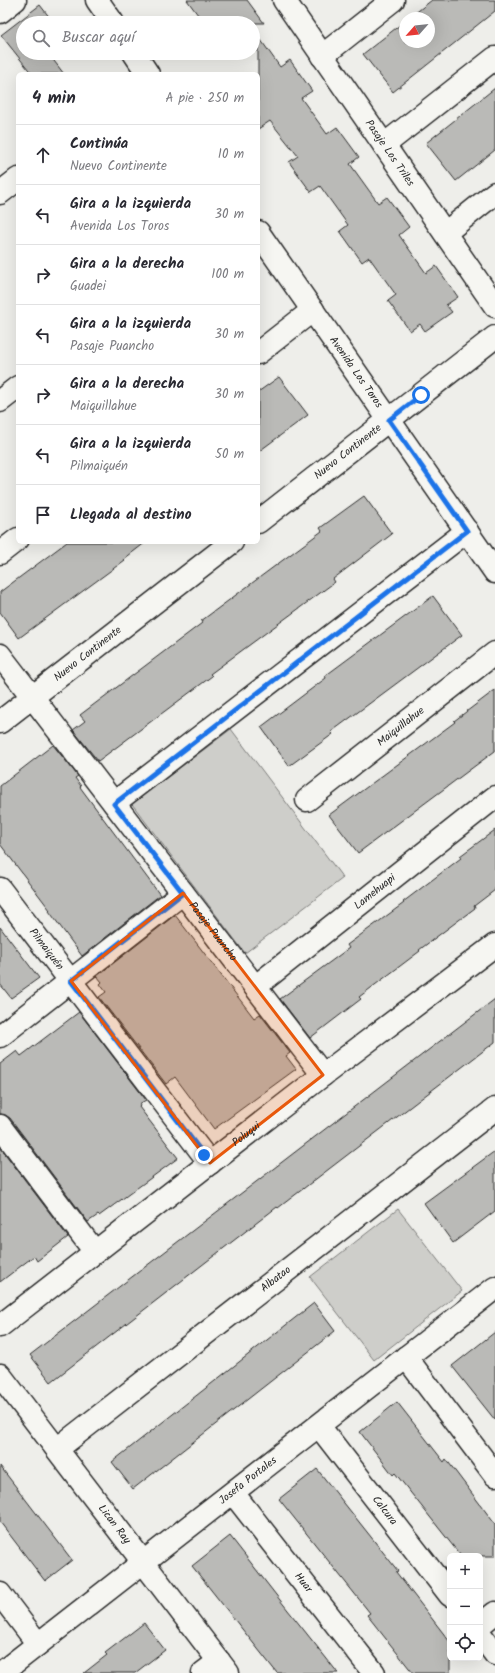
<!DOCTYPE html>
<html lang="es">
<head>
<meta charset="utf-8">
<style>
	body { margin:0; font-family:Kalam,sans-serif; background:#f2f2f3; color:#2b2b33 }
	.controls { position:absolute; right:12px; bottom:12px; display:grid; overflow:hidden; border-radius:6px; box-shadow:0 4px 16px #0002 }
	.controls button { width:36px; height:36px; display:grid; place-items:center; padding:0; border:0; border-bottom:1px solid #e1e1e2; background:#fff; color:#2b2b33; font:20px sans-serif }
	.compass { position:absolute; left:399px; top:12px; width:36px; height:36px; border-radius:50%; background:#fff; box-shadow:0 4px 16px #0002; rotate:243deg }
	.stop { position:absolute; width:12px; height:12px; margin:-9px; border:3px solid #1a73e8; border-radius:50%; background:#fff }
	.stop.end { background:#1a73e8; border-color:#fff; box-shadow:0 1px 4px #0008 }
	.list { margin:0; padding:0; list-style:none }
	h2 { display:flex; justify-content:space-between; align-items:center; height:52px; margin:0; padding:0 16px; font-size:17px }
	h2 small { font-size:13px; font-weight:400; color:#7c7c81 }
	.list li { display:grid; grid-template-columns:26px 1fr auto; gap:12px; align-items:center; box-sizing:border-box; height:60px; padding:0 16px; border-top:1px solid #e1e1e2 }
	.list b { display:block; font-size:15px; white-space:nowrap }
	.list p { margin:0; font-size:13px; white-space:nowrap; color:#7c7c81 }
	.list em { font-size:13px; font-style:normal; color:#7c7c81 }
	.icon { flex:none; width:22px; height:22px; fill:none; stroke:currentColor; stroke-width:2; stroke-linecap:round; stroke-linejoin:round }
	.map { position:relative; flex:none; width:495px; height:1673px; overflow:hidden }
	.search { position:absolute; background:#fff; box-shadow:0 4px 16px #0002; left:16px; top:16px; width:244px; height:44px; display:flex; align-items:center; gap:10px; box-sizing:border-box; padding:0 14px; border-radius:22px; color:#7c7c81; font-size:15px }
	.panel { position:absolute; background:#fff; box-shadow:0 4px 16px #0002; left:16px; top:72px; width:244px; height:472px; border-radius:6px }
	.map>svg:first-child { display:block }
	.green { fill:#cececa; stroke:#7c7c7a }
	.building { fill:#babab7; stroke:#2b2b2b }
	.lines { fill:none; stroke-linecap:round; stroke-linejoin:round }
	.minor-casing { stroke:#2b2b2b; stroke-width:25 }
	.secondary-casing { stroke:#2b2b2b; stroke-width:25 }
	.minor { stroke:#f6f6f2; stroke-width:22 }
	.secondary { stroke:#f6f6f2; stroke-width:22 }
	.route { stroke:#1a73e8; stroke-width:5 }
	.marked { fill:#e8590c; fill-opacity:0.2; stroke:#e8590c; stroke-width:3; stroke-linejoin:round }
	.labels { text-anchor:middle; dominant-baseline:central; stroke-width:3.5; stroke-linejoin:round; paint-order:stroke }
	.street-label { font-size:11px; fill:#2b2b2b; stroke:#f6f6f2 }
</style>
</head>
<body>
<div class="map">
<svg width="495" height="1673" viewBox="0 0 495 1673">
	<rect width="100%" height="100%" fill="#eeeeea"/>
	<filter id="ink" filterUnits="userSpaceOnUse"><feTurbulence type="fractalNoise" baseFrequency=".025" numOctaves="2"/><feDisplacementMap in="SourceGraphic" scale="8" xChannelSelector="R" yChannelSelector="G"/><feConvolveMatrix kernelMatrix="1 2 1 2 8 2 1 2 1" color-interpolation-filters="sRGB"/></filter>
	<g filter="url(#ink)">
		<!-- green -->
		<g class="green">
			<polygon points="231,729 343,878 245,953 132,804"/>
			<polygon points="398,1209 462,1291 374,1360 310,1277"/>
		</g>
		<!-- building -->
		<g class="building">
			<polygon points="187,0 247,0 264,23 204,23"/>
			<polygon points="432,0 495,0 495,11 393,92 363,54 405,21 405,42 429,42 429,18 409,18"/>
			<polygon points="40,5 54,23 23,23 23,53 48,53 64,74 32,74 1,35"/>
			<polygon points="258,36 280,67 290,60 312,91 301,98 327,134 337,127 359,157 350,164 378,203 387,197 409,227 399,235 426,273 436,266 458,297 446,305 452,312 425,331 420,324 410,331 388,301 396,295 369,257 362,262 340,231 348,225 320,186 311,192 289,162 298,156 270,121 258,129"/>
			<polygon points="495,88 495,150 456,181 426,143"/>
			<polygon points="279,377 308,415 258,452 258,392"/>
			<polygon points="364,496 392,534 333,579 335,582 210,674 212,676 98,761 73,730 85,721 80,715 202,623 201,621 322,531 320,528"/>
			<polygon points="67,542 146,542 124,559 125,560 19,638 0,612 0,592"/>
			<polygon points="433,596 462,635 331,732 333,734 289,766 261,727 326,678 325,676"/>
			<polygon points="495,690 495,751 358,853 329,815 455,722 454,721"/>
			<polygon points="53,745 78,776 75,778 81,786 80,787 160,895 82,956 49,911 50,910 0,844 0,786"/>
			<polygon points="495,830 495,890 474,906 475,908 419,950 420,951 359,997 361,999 310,1038 280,999 349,948 347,945 404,903 403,902 461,858 460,856"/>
			<polygon points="175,915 254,1018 260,1014 290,1053 286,1056 296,1069 214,1129 175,1077 166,1084 99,997 106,992 100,984 102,982 97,976"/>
			<polygon points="0,927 39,978 11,998 0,984"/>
			<polygon points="495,999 495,1042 278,1208 277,1207 51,1382 30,1355"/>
			<polygon points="79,1012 146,1100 139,1104 140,1106 139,1107 178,1158 99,1216 98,1215 88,1222 10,1118 5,1115 0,1114 0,1064 17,1051 21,1056"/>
			<polygon points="0,1147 68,1237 37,1261 34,1256 0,1282"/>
			<polygon points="495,1151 495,1211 453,1243 424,1203"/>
			<polygon points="314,1303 335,1331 133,1489 112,1462"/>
			<polygon points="495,1332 495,1420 452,1366"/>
			<polygon points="397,1402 444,1462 446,1459 495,1524 495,1556 461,1556 395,1473 393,1475 360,1432"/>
			<polygon points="0,1466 72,1560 45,1581 0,1522"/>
			<polygon points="317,1469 398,1571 396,1572 450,1642 450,1673 413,1673 367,1615 370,1613 279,1499"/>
			<polygon points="230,1536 276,1595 338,1673 277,1673 192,1566"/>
			<polygon points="144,1623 165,1650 135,1673 84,1673 107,1655 105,1653"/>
		</g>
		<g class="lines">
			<defs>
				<g id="minor">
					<path id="s1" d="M284 0 495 306"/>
					<polyline points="0,12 15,0"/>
					<polyline points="322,56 393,0"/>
					<polyline points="384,145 495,58"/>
					<polyline points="0,193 18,179"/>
					<polyline points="445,233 495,193"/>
					<polyline points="258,353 313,310"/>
					<polyline points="0,401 18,387"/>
					<path id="s2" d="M258 522 495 337"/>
					<polyline points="0,553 18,539"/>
					<path id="s3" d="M0 655 323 1075"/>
					<path id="s4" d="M0 722 232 542"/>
					<path id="s5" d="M307 800 495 653"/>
					<polyline points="114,803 467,531"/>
					<path id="s6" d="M0 889 210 1163"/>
					<path id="s7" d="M255 987 495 797"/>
					<polyline points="0,1036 183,893"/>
					<polyline points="0,1126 95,1252"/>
					<path id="s8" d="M0 1326 323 1075 495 945"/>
					<polyline points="406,1357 495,1475"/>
					<path id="s9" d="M0 1375 228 1673"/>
					<path id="s10" d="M319 1426 450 1595"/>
					<path id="s11" d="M57 1449 495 1109"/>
					<path id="s12" d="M233 1493 374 1673"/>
					<polyline points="0,1594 38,1644"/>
					<polyline points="480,1625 495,1613"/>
					<polyline points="480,1634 495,1654"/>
					<path id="s13" d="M1 1673 495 1288"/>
					<polyline points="203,1673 219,1661"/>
				</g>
				<g id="secondary">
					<polyline points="97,0 113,23"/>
					<polyline points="134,53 148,74"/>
					<path id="s14" d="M258 232 495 572"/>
				</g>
			</defs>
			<!-- minor casing -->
			<use href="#minor" class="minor-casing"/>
			<!-- secondary casing -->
			<use href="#secondary" class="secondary-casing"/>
			<!-- minor -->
			<use href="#minor" class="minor"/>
			<!-- secondary -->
			<use href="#secondary" class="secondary"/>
		</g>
	</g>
	<g class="lines" filter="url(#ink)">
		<!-- route -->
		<polyline class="route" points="204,1155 71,981 183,893 114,804 467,531 389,420 421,395"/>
	</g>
	<!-- marked area -->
	<path class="marked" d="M183 893 323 1075 210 1163 71 981Z"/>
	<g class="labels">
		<!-- street labels -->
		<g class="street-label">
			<text stroke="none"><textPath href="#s1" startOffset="186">Pasaje Los Triles</textPath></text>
			<text stroke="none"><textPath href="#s14" startOffset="171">Avenida Los Toros</textPath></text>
			<text stroke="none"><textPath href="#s2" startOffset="114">Nuevo Continente</textPath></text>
			<text stroke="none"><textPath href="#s4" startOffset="111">Nuevo Continente</textPath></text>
			<text stroke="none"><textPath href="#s5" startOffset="119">Maiquillahue</textPath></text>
			<text stroke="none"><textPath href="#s7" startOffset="153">Lamehuapi</textPath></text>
			<text stroke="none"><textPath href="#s3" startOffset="349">Pasaje Puancho</textPath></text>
			<text stroke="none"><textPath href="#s6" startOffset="76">Pilmaiquén</textPath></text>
			<text stroke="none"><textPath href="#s8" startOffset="312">Poluqui</textPath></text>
			<text stroke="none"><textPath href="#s11" startOffset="277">Albatao</textPath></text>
			<text stroke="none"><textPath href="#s13" startOffset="313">Josefa Portales</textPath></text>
			<text stroke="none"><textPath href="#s10" startOffset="107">Calcura</textPath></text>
			<text stroke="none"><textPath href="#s9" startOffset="188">Lican Ray</textPath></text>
			<text stroke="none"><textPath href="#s12" startOffset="114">Huar</textPath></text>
		</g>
	</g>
</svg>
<div class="controls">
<button>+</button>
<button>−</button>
<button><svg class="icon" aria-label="locate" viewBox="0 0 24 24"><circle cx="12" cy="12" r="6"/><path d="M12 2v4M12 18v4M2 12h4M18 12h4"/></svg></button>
</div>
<svg class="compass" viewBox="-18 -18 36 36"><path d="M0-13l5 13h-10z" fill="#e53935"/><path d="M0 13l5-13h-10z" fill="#7c7c81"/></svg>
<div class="stop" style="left:421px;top:395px"></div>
<div class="stop end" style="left:204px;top:1155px"></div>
<div class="search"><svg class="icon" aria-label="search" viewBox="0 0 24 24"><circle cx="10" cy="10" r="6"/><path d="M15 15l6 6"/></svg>Buscar aquí</div>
<section class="panel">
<h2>4 min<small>A pie · 250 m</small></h2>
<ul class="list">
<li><svg class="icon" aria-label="ahead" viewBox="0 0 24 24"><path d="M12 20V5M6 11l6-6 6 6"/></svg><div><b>Continúa</b><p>Nuevo Continente</p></div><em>10 m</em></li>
<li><svg class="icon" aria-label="left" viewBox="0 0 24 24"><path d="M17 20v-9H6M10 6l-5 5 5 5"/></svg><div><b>Gira a la izquierda</b><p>Avenida Los Toros</p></div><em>30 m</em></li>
<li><svg class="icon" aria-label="right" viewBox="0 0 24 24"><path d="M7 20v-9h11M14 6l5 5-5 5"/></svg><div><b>Gira a la derecha</b><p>Guadei</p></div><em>100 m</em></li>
<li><svg class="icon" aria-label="left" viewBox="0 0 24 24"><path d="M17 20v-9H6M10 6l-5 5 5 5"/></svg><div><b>Gira a la izquierda</b><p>Pasaje Puancho</p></div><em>30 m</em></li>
<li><svg class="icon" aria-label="right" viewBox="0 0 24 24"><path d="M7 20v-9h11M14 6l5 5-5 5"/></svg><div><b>Gira a la derecha</b><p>Maiquillahue</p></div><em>30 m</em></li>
<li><svg class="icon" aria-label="left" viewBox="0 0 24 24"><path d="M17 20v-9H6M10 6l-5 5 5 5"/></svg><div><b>Gira a la izquierda</b><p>Pilmaiquén</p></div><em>50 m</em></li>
<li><svg class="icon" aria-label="arrive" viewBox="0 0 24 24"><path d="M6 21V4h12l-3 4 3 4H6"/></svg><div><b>Llegada al destino</b></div></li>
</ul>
</section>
</div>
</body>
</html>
